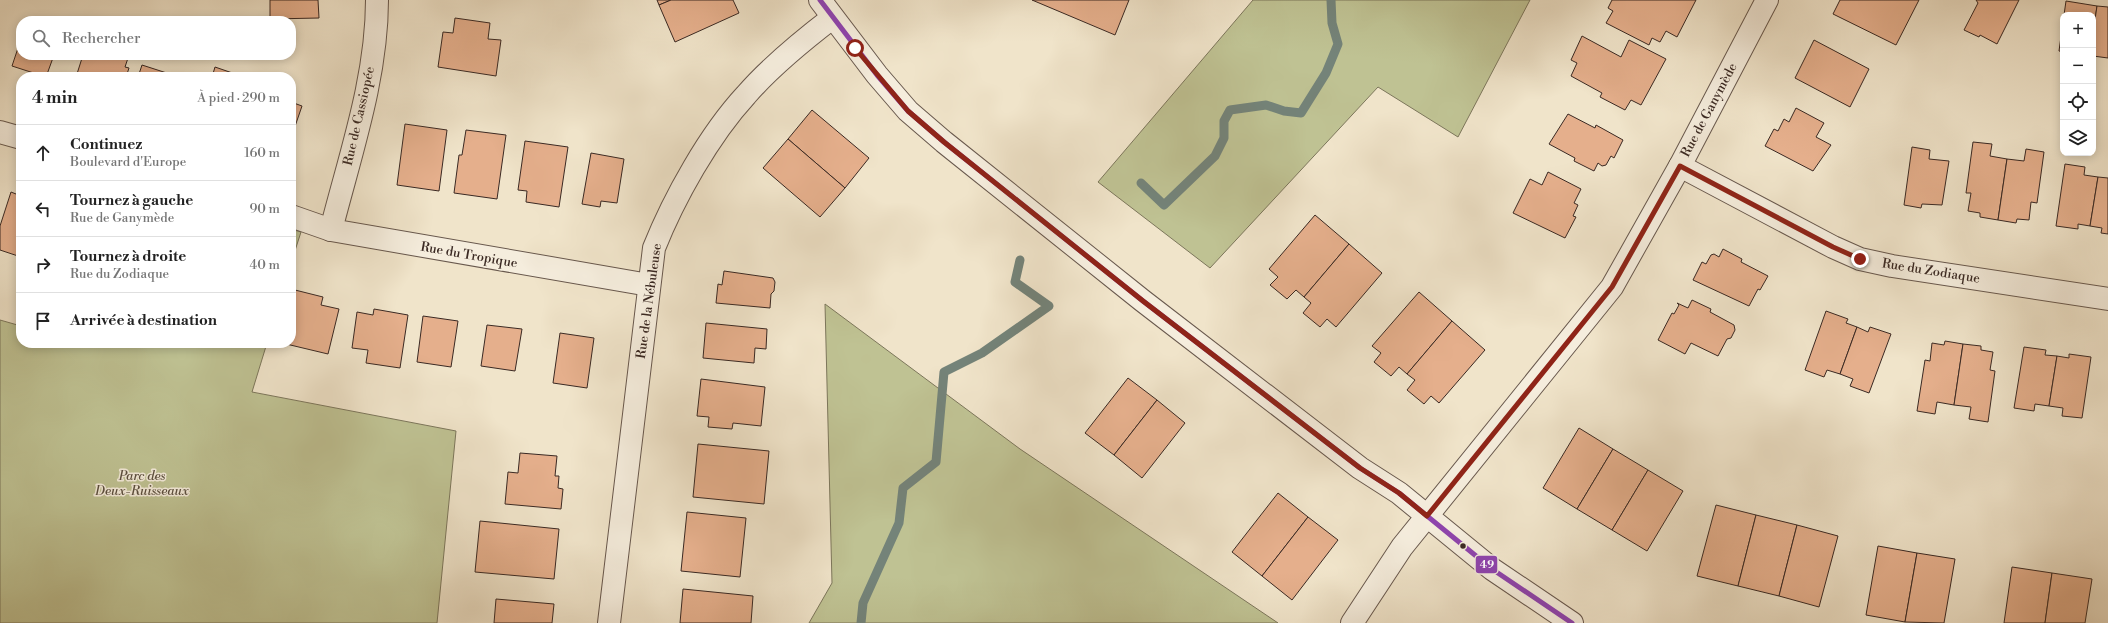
<!DOCTYPE html>
<html lang="fr">
<head>
<meta charset="utf-8">
<style>
	body { margin:0; font-family:"Libre Bodoni",serif; background:#f2f2f2; color:#222 }
	.controls { position:absolute; right:12px; top:12px; display:grid; overflow:hidden; border-radius:8px; box-shadow:0 2px 10px #0003 }
	.controls button { width:36px; height:36px; display:grid; place-items:center; padding:0; border:0; border-bottom:1px solid #e0e0e0; background:#fff; color:#222; font:20px sans-serif }
	.stop { position:absolute; width:12px; height:12px; margin:-9px; border:3px solid #8f2418; border-radius:50%; background:#fff }
	.stop.end { background:#8f2418; border-color:#fff; box-shadow:0 1px 4px #0008 }
	.list { margin:0; padding:0; list-style:none }
	h2 { display:flex; justify-content:space-between; align-items:center; height:52px; margin:0; padding:0 16px; font-size:17px }
	h2 small { font-size:13px; font-weight:400; color:#767676 }
	.list li { display:grid; grid-template-columns:26px 1fr auto; gap:12px; align-items:center; box-sizing:border-box; height:56px; padding:0 16px; border-top:1px solid #e0e0e0 }
	.list b { display:block; font-size:15px; white-space:nowrap }
	.list p { margin:0; font-size:13px; white-space:nowrap; color:#767676 }
	.list em { font-size:13px; font-style:normal; color:#767676 }
	.icon { flex:none; width:22px; height:22px; fill:none; stroke:currentColor; stroke-width:2; stroke-linecap:round; stroke-linejoin:round }
	.map { position:relative; flex:none; width:2108px; height:623px; overflow:hidden }
	.search { position:absolute; background:#fff; box-shadow:0 2px 10px #0003; left:16px; top:16px; width:280px; height:44px; display:flex; align-items:center; gap:10px; box-sizing:border-box; padding:0 14px; border-radius:16px; color:#767676; font-size:15px }
	.panel { position:absolute; background:#fff; box-shadow:0 2px 10px #0003; left:16px; top:72px; width:280px; height:276px; border-radius:16px }
	.map>svg:first-child { display:block }
	.green { fill:#bfc293; stroke:#7c765b }
	.lines { fill:none; stroke-linecap:round; stroke-linejoin:round }
	.stream { stroke:#748379; stroke-width:9 }
	.building { fill:#e5af8c; stroke:#3a2923 }
	.minor-casing { stroke:#68584d; stroke-width:24 }
	.tertiary-casing { stroke:#68584d; stroke-width:24 }
	.minor { stroke:#f5eddd; stroke-width:22 }
	.tertiary { stroke:#f5eddd; stroke-width:22 }
	.bus-1-casing { stroke:#f5eddd; stroke-width:8 }
	.bus-1 { stroke:#8e44ad; stroke-width:5 }
	.route { stroke:#8f2418; stroke-width:5 }
	.bus-dot { fill:#3a2923; stroke:#f5eddd; stroke-width:1.5 }
	.labels { text-anchor:middle; dominant-baseline:central; stroke-width:3; stroke-linejoin:round; paint-order:stroke }
	.street-label { font-size:13px; fill:#3a2923; stroke:#f5eddd }
	.park-label { font-size:13px; font-style:italic; fill:#5b4f3f; stroke:#f5eddd }
	.line-badge { stroke:#f5eddd; stroke-width:1.5 }
	.badge-label { font-size:11px; text-anchor:middle; font-weight:bold; fill:#fff }
</style>
</head>
<body>
<div class="map">
<svg width="2108" height="623" viewBox="0 0 2108 623">
	<rect width="100%" height="100%" fill="#f0e4ca"/>
	<filter id="stains"><feTurbulence type="fractalNoise" baseFrequency=".005" numOctaves="4"/><feColorMatrix values="0 0 0 0 .2 0 0 0 0 .09 0 0 0 0 .02 0 0 0 .5 -.17"/></filter>
	<radialGradient id="worn" r=".72"><stop offset=".6" stop-color="#630" stop-opacity="0"/><stop offset="1" stop-color="#630" stop-opacity=".3"/></radialGradient>
	<!-- green -->
	<g class="green">
		<polygon points="1253,0 1530,0 1458,137 1378,87 1210,268 1098,182"/>
		<polygon points="291,229 301,232 291,263"/>
		<polygon points="825,304 1020,449 1278,623 809,623 832,583"/>
		<polygon points="0,320 21,326 21,343 267,343 252,392 456,431 437,623 0,623"/>
	</g>
	<g class="lines">
		<!-- stream -->
		<g class="stream">
			<polyline points="1141,183 1164,205 1215,156 1224,138 1224,121 1230,110 1266,105 1284,111 1301,113 1326,73 1338,44 1332,23 1331,0"/>
			<polyline points="861,623 863,603 899,523 903,488 936,462 944,372 982,353 1049,306 1015,282 1020,260"/>
		</g>
	</g>
	<!-- building -->
	<g class="building">
		<polygon points="270,0 318,0 319,18 270,19"/>
		<polygon points="657,0 671,0 659,5"/>
		<polygon points="671,0 733,0 739,13 675,42 659,5"/>
		<polygon points="1032,0 1129,0 1115,35"/>
		<polygon points="1612,0 1696,0 1677,37 1666,31 1660,42 1652,38 1649,45 1606,23 1613,11 1608,8"/>
		<polygon points="1840,0 1919,0 1896,45 1833,14"/>
		<polygon points="1976,0 2019,0 1997,44 1980,35 1979,37 1964,30 1978,3"/>
		<polygon points="2066,1 2097,6 2093,33 2093,15 2064,15"/>
		<polygon points="2097,6 2108,7 2108,58 2093,56 2093,33"/>
		<polygon points="455,18 490,23 488,39 501,40 496,76 438,67 443,32 453,33"/>
		<polygon points="2063,22 2063,52 2059,51"/>
		<polygon points="1582,36 1621,57 1629,40 1666,59 1641,105 1631,100 1625,110 1600,97 1602,93 1571,76 1577,63 1571,60"/>
		<polygon points="21,39 21,55 54,55 46,77 12,66"/>
		<polygon points="1814,40 1869,69 1850,107 1795,78"/>
		<polygon points="83,55 129,55 125,67 129,68 126,77 76,77"/>
		<polygon points="142,65 176,76 176,77 138,77"/>
		<polygon points="215,67 244,77 212,77"/>
		<polygon points="291,102 302,106 291,138"/>
		<polygon points="1796,108 1824,123 1816,137 1831,145 1813,171 1765,146 1774,129 1778,131 1784,119 1789,122"/>
		<polygon points="812,110 869,158 845,188 788,139"/>
		<polygon points="1568,114 1595,128 1596,125 1623,140 1614,158 1611,156 1606,165 1602,166 1598,163 1594,171 1574,161 1575,158 1549,144"/>
		<polygon points="405,124 447,130 439,191 397,185"/>
		<polygon points="466,130 506,135 497,199 454,193 459,155 462,155"/>
		<polygon points="788,139 845,188 820,217 763,168"/>
		<polygon points="525,141 568,147 559,207 526,202 527,191 518,190"/>
		<polygon points="1973,142 1992,144 1990,156 2007,159 1998,220 1980,217 1980,213 1968,211 1971,193 1966,193"/>
		<polygon points="1912,147 1930,150 1929,159 1949,161 1942,205 1922,204 1921,208 1904,205"/>
		<polygon points="2026,149 2044,152 2037,203 2031,202 2029,220 2017,219 2016,223 1998,220 2007,159 2024,161"/>
		<polygon points="591,153 624,159 617,203 601,201 600,207 582,204"/>
		<polygon points="2065,164 2085,167 2084,175 2098,177 2090,226 2078,224 2078,229 2056,226"/>
		<polygon points="1548,172 1581,189 1574,203 1578,205 1573,216 1576,217 1565,238 1513,213 1530,179 1542,185"/>
		<polygon points="2098,177 2108,178 2108,234 2101,233 2102,228 2090,226"/>
		<polygon points="11,192 21,196 21,257 0,250 0,226"/>
		<polygon points="1315,215 1349,244 1304,297 1296,290 1287,299 1270,285 1278,277 1269,269"/>
		<polygon points="1349,244 1382,273 1336,327 1327,319 1320,327 1303,313 1311,303 1304,297"/>
		<polygon points="1723,249 1742,259 1741,262 1768,276 1760,290 1758,289 1749,306 1693,280 1702,262 1706,264 1711,255 1714,254 1719,257"/>
		<polygon points="724,271 773,278 775,282 774,291 771,294 770,308 716,303 718,284 722,285"/>
		<polygon points="295,290 323,297 321,305 339,309 328,354 282,343 291,343 291,306"/>
		<polygon points="1419,292 1452,321 1407,374 1399,367 1391,376 1374,362 1381,353 1372,346"/>
		<polygon points="1692,300 1711,309 1710,312 1734,325 1735,330 1731,338 1727,339 1718,356 1691,343 1685,354 1658,340 1672,313 1674,314 1679,305 1677,303 1688,308"/>
		<polygon points="374,309 408,315 400,368 366,363 368,350 352,348 357,312 373,315"/>
		<polygon points="1826,311 1848,319 1846,323 1857,327 1840,374 1827,370 1824,377 1805,370"/>
		<polygon points="423,316 458,321 451,367 417,362"/>
		<polygon points="1452,321 1485,350 1439,403 1431,396 1424,404 1407,390 1415,380 1407,374"/>
		<polygon points="706,323 767,329 766,349 755,348 754,363 703,358"/>
		<polygon points="487,325 522,329 515,371 481,366"/>
		<polygon points="1857,327 1868,332 1870,327 1891,334 1869,393 1850,386 1853,379 1840,374"/>
		<polygon points="560,333 594,338 587,388 553,383"/>
		<polygon points="1945,341 1963,344 1954,405 1937,402 1935,414 1917,411 1925,360 1930,361 1932,343 1944,345"/>
		<polygon points="1963,344 1981,346 1981,350 1993,352 1990,370 1995,371 1988,422 1969,419 1971,407 1954,405"/>
		<polygon points="2024,347 2046,350 2045,355 2057,356 2049,406 2035,404 2034,411 2014,408"/>
		<polygon points="2069,354 2091,357 2082,418 2062,416 2063,408 2049,406 2057,356 2069,358"/>
		<polygon points="1128,378 1157,400 1114,455 1085,433"/>
		<polygon points="701,379 765,387 761,426 733,423 732,429 708,427 709,417 697,416"/>
		<polygon points="1157,400 1185,423 1142,478 1114,455"/>
		<polygon points="1579,428 1613,449 1577,509 1543,488"/>
		<polygon points="698,444 769,451 764,504 693,497"/>
		<polygon points="1613,449 1648,470 1612,530 1577,509"/>
		<polygon points="520,453 557,456 555,476 559,476 558,488 563,489 561,509 505,504 508,472 518,473"/>
		<polygon points="1648,470 1683,491 1647,551 1612,530"/>
		<polygon points="1278,493 1308,517 1262,576 1232,552"/>
		<polygon points="1716,505 1756,515 1738,586 1697,576"/>
		<polygon points="687,512 746,518 740,577 681,571"/>
		<polygon points="1756,515 1797,525 1779,596 1738,586"/>
		<polygon points="1308,517 1338,540 1292,600 1262,576"/>
		<polygon points="480,521 559,529 554,579 475,572"/>
		<polygon points="1797,525 1838,536 1819,607 1779,596"/>
		<polygon points="1878,546 1917,553 1905,622 1866,615"/>
		<polygon points="1917,553 1955,559 1944,623 1905,622"/>
		<polygon points="2012,567 2052,573 2045,623 2004,623"/>
		<polygon points="2052,573 2092,579 2085,623 2045,623"/>
		<polygon points="683,589 753,596 751,623 680,623"/>
		<polygon points="496,599 554,604 552,623 494,623"/>
	</g>
	<g class="lines">
		<defs>
			<g id="minor">
				<polyline points="0,132 21,138"/>
				<polyline points="1680,166 1833,247 1860,259 1892,266 2108,299"/>
				<polyline points="291,216 331,230 649,285"/>
				<path d="M331 230C350 155 377 78 377 0"/>
				<path d="M609 623 654 248C674 198 709 135 746 95 771 66 802 41 832 18"/>
				<polyline points="1352,623 1402,547 1612,287 1680,166 1767,0"/>
			</g>
			<polyline id="tertiary" points="820,0 877,75 908,111 944,142 1143,301 1360,468 1399,493 1492,569 1572,623"/>
		</defs>
		<!-- minor casing -->
		<use href="#minor" class="minor-casing"/>
		<!-- tertiary casing -->
		<use href="#tertiary" class="tertiary-casing"/>
		<!-- minor -->
		<use href="#minor" class="minor"/>
		<!-- tertiary -->
		<use href="#tertiary" class="tertiary"/>
		<defs>
			<polyline id="bus-1" points="820,0 877,75 908,111 944,142 1143,301 1360,468 1399,493 1492,569 1572,623"/>
		</defs>
		<!-- bus-1 casing -->
		<use href="#bus-1" class="bus-1-casing"/>
		<!-- bus-1 -->
		<use href="#bus-1" class="bus-1"/>
	</g>
	<g class="lines">
		<!-- route -->
		<polyline class="route" points="855,48 908,111 944,142 1143,301 1360,468 1399,493 1427,516 1612,287 1680,166 1833,247 1860,259"/>
	</g>
	<!-- markers -->
	<circle class="bus-dot" cx="1463" cy="546" r="3.5"/>
	<g class="labels">
		<!-- street labels -->
		<g class="street-label">
			<text transform="translate(1709 110) rotate(-62)">Rue de Ganymède</text>
			<text transform="translate(359 116) rotate(-77)">Rue de Cassiopée</text>
			<text transform="translate(469 255) rotate(10)">Rue du Tropique</text>
			<text transform="translate(1931 271) rotate(9)">Rue du Zodiaque</text>
			<text transform="translate(649 301) rotate(-82)">Rue de la Nébuleuse</text>
		</g>
		<!-- park labels -->
		<g class="park-label">
			<text x="142" y="476">Parc des<tspan x="142" dy="15">Deux-Ruisseaux</tspan></text>
		</g>
	</g>
	<rect class="line-badge" x="1475" y="555" width="23" height="19" rx="4" fill="#8e44ad"/>
	<g class="badge-label">
		<text x="1487" y="568">49</text>
	</g>
	<rect width="100%" height="100%" filter="url(#stains)"/>
	<rect width="100%" height="100%" fill="url(#worn)"/>
</svg>
<div class="controls">
<button>+</button>
<button>−</button>
<button><svg class="icon" aria-label="locate" viewBox="0 0 24 24"><circle cx="12" cy="12" r="6"/><path d="M12 2v4M12 18v4M2 12h4M18 12h4"/></svg></button>
<button><svg class="icon" aria-label="layers" viewBox="0 0 24 24"><path d="M12 4l9 5-9 5-9-5zM3 14l9 5 9-5"/></svg></button>
</div>
<div class="stop" style="left:855px;top:48px"></div>
<div class="stop end" style="left:1860px;top:259px"></div>
<div class="search"><svg class="icon" aria-label="search" viewBox="0 0 24 24"><circle cx="10" cy="10" r="6"/><path d="M15 15l6 6"/></svg>Rechercher</div>
<section class="panel">
<h2>4 min<small>À pied · 290 m</small></h2>
<ul class="list">
<li><svg class="icon" aria-label="ahead" viewBox="0 0 24 24"><path d="M12 20V5M6 11l6-6 6 6"/></svg><div><b>Continuez</b><p>Boulevard d'Europe</p></div><em>160 m</em></li>
<li><svg class="icon" aria-label="left" viewBox="0 0 24 24"><path d="M17 20v-9H6M10 6l-5 5 5 5"/></svg><div><b>Tournez à gauche</b><p>Rue de Ganymède</p></div><em>90 m</em></li>
<li><svg class="icon" aria-label="right" viewBox="0 0 24 24"><path d="M7 20v-9h11M14 6l5 5-5 5"/></svg><div><b>Tournez à droite</b><p>Rue du Zodiaque</p></div><em>40 m</em></li>
<li><svg class="icon" aria-label="arrive" viewBox="0 0 24 24"><path d="M6 21V4h12l-3 4 3 4H6"/></svg><div><b>Arrivée à destination</b></div></li>
</ul>
</section>
</div>
</body>
</html>
